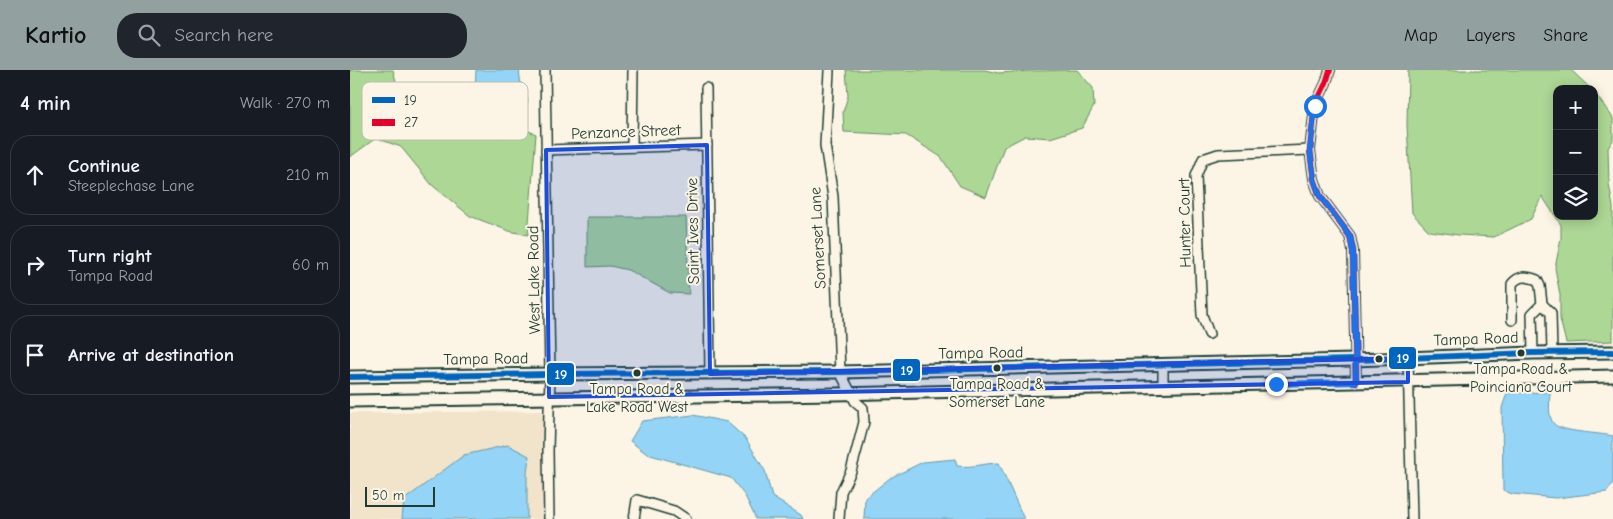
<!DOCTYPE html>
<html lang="en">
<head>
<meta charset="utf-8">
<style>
	body { margin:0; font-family:"Comic Neue",sans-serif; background:#20242c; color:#f1f3f6 }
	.controls { position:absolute; right:15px; top:15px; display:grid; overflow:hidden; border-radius:10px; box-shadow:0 2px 12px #0003 }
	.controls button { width:45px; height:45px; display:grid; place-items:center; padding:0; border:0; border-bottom:1px solid #363941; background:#171b24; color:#f1f3f6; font:25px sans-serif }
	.scale { position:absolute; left:15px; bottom:12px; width:70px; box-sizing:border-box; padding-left:5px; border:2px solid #1f3d34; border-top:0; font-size:14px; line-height:18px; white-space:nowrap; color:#1f3d34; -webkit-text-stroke:4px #fcf5e5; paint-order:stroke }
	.stop { position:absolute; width:15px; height:15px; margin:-11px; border:4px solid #1a73e8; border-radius:50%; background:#fff }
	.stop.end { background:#1a73e8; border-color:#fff; box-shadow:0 1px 5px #0008 }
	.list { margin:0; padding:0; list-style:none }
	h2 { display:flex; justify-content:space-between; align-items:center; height:65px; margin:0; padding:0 20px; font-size:21px }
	h2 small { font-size:16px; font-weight:400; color:#9ea1a6 }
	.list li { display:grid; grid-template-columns:32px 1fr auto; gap:15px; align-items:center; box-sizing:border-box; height:80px; margin:0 10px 10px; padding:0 10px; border:1px solid #363941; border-radius:20px }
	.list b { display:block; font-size:19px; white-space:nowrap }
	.list p { margin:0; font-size:16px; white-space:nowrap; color:#9ea1a6 }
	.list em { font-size:16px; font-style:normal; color:#9ea1a6 }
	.icon { flex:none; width:28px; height:28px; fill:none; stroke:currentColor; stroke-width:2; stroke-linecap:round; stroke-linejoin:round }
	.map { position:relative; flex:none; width:1263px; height:449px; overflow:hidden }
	header { display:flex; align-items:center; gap:30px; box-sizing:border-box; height:70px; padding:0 25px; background:#92a19f; color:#111 }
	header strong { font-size:24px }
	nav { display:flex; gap:28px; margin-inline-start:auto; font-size:18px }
	.search { width:350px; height:45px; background:#20242c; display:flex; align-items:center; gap:12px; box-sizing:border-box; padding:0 18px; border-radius:20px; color:#9ea1a6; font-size:19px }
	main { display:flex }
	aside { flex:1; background:#171b24 }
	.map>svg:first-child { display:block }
	.built { fill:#f2e4cb }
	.green { fill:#add795; stroke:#668a64 }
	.water { fill:#94d4f6; stroke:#6598a8 }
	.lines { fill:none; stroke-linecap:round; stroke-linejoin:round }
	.minor-casing { stroke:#1f3d34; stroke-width:12 }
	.major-casing { stroke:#1f3d34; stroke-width:15 }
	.minor { stroke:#fcf5e5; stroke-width:9 }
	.major { stroke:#fcf5e5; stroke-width:11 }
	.bus-1-casing { stroke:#fcf5e5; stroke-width:10 }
	.bus-2-casing { stroke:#fcf5e5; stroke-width:10 }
	.bus-1 { stroke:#0065bd; stroke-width:6 }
	.bus-2 { stroke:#e4002b; stroke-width:6 }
	.route { stroke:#1a73e8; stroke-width:6 }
	.marked { fill:#1d4ed8; fill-opacity:0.2; stroke:#1d4ed8; stroke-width:4; stroke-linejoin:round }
	.bus-dot { fill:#1f3d34; stroke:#fcf5e5; stroke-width:2 }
	.labels { text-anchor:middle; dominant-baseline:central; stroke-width:4; stroke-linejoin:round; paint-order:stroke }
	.bus-label { font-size:15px; fill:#1f3d34; stroke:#fcf5e5 }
	.street-label { font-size:16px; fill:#1f3d34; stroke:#fcf5e5 }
	.key { fill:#fcf5e5; stroke:#babeb0; stroke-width:1 }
	.key-label { font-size:14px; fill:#1f3d34 }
	.line-badge { stroke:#fcf5e5; stroke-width:2 }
	.badge-label { font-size:14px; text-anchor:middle; font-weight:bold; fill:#fff }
</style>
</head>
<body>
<header>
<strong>Kartio</strong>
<div class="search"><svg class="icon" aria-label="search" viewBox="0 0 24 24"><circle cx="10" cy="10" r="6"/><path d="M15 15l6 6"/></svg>Search here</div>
<nav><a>Map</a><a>Layers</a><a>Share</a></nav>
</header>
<main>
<aside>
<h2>4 min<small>Walk · 270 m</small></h2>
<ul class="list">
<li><svg class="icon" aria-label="ahead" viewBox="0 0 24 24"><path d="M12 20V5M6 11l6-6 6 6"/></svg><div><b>Continue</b><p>Steeplechase Lane</p></div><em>210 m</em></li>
<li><svg class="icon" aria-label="right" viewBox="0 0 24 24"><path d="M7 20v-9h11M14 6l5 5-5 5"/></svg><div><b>Turn right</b><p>Tampa Road</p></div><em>60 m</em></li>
<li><svg class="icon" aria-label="arrive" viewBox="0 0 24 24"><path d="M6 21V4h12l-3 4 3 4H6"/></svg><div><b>Arrive at destination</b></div></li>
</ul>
</aside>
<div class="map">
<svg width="1263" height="449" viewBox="0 0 1263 449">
	<rect width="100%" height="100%" fill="#fcf5e5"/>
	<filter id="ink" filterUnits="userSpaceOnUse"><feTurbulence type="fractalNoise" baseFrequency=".02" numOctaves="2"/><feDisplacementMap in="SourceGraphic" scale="10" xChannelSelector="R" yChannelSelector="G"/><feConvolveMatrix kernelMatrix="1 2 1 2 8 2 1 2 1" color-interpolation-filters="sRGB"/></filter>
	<g filter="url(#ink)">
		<!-- built -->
		<polygon class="built" points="194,341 194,449 177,449 177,404 179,386 54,430 52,449 0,449 0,343"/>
		<!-- green -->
		<g class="green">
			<polygon points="0,0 43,0 48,19 111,36 111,49 149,67 161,54 186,64 178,165 159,161 120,146 82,115 51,77 26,68 0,87"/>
			<polygon points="496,0 635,0 648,3 681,1 727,0 743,18 744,36 732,58 700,68 675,66 654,77 636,127 610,116 591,87 556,65 494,62 493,42 498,26"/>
			<polygon points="1058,0 1221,0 1241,19 1207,19 1207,146 1244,146 1244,22 1263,48 1263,70 1258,78 1259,114 1263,137 1263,271 1216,273 1210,249 1210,225 1205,198 1211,168 1211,155 1192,126 1181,149 1144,167 1109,165 1079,161 1062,143 1057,56"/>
			<polygon points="237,147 336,147 339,224 320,223 278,200 260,196 237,197"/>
		</g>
		<!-- water -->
		<g class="water">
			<polygon points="126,0 169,0 171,15 178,30 174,42 149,67 132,65 111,49 111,27 125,20"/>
			<path d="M1200 322C1200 331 1197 346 1204 354 1211 362 1250 363 1263 366V413L1257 422 1206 428 1162 424 1153 420 1152 338 1157 323Z"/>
			<polygon points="343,345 377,352 396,369 415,401 422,427 451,445 453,449 406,449 395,426 381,408 297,384 280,371 292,351"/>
			<polygon points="158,375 179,386 177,404 177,449 52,449 54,430 114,385"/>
			<path d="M605 389 607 396C622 398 635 393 649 393L674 449H514L515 428 540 408 573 392Z"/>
		</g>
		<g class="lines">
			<defs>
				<g id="minor">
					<polyline points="195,0 200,304 198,380 199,449"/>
					<polyline points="980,0 976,13 965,36 960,80 964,109 970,126 1000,166 1003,181 1006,312"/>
					<polyline points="479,1 475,75 483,127 490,302 505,331 513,338 514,352 507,379 501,401 491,422 489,449"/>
					<polyline points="356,18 360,304"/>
					<polyline points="282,77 283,0"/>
					<polyline points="196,80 357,75"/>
					<path d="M1162 250V214C1169 205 1176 206 1187 210L1190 216 1192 234 1201 243 1202 283"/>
					<polyline points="859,264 852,245 846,106 853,89 868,84 960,80"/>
					<polyline points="1183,283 1182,244 1192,234"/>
					<polyline points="1058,288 1062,449"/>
					<polyline points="813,295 813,317"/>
					<polyline points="284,449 287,430 324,441 336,449"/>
				</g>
				<g id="major">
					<polyline points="0,307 200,304 490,302 1005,290 1183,283 1263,282"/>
					<polyline points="0,331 485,324 1263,306"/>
				</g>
			</defs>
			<!-- minor casing -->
			<use href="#minor" class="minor-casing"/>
			<!-- major casing -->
			<use href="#major" class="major-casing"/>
			<!-- minor -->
			<use href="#minor" class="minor"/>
			<!-- major -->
			<use href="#major" class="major"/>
			<defs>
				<polyline id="bus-1" points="0,307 200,304 490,302 1005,290 1183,283 1263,282"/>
				<polyline id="bus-2" points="980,0 976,13 965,36 960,80 964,109 970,126 1000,166 1003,181 1006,312"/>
			</defs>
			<!-- bus-1 casing -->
			<use href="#bus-1" class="bus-1-casing"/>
			<!-- bus-2 casing -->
			<use href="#bus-2" class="bus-2-casing"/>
			<!-- bus-1 -->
			<use href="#bus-1" class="bus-1"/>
			<!-- bus-2 -->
			<use href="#bus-2" class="bus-2"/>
		</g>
	</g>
	<g class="lines" filter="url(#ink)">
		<!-- route -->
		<polyline class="route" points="926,314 1006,312 1003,181 1000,166 970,126 964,109 960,80 965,36"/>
	</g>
	<!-- marked area -->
	<path class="marked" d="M357 75 360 304 1058 288V312L199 327 196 80Z"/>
	<!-- markers -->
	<g class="bus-dot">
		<circle cx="1171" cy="283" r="4.5"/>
		<circle cx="1029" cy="289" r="4.5"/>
		<circle cx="647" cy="298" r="4.5"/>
		<circle cx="287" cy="303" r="4.5"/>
	</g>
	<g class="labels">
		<!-- bus labels -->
		<g class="bus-label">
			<text x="1171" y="299">Tampa Road &amp;<tspan x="1171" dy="18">Poinciana Court</tspan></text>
			<text x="647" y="314">Tampa Road &amp;<tspan x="647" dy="18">Somerset Lane</tspan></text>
			<text x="287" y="319">Tampa Road &amp;<tspan x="287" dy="18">Lake Road West</tspan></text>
		</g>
		<!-- street labels -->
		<g class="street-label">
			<text transform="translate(276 62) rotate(-2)">Penzance Street</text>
			<text transform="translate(835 153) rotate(-91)">Hunter Court</text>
			<text transform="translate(343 161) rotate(-91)">Saint Ives Drive</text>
			<text transform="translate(468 168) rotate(-93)">Somerset Lane</text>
			<text transform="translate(184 210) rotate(-91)">West Lake Road</text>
			<text transform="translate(1126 269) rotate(-2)">Tampa Road</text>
			<text transform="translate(631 283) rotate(-1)">Tampa Road</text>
			<text transform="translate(136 289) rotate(-1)">Tampa Road</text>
		</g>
	</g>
	<!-- legend -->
	<rect x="12" y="12" width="166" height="58" rx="8" class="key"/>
	<rect x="22" y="27" width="23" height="6" fill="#0065bd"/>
	<rect x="22" y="49" width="23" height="7" fill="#e4002b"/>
	<g class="key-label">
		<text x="54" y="35">19</text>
		<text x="54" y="57">27</text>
	</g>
	<g class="line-badge">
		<rect x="1038" y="276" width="29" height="24" rx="5" fill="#0065bd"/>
		<rect x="542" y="288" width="29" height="24" rx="5" fill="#0065bd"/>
		<rect x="196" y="292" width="29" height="24" rx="5" fill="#0065bd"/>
	</g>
	<g class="badge-label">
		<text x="1053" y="293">19</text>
		<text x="557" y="305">19</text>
		<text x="211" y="309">19</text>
	</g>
</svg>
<div class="controls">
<button>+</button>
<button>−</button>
<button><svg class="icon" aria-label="layers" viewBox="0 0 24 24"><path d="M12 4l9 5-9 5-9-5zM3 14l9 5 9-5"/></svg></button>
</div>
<div class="scale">50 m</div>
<div class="stop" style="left:965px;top:36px"></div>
<div class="stop end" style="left:926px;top:314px"></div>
</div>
</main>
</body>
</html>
